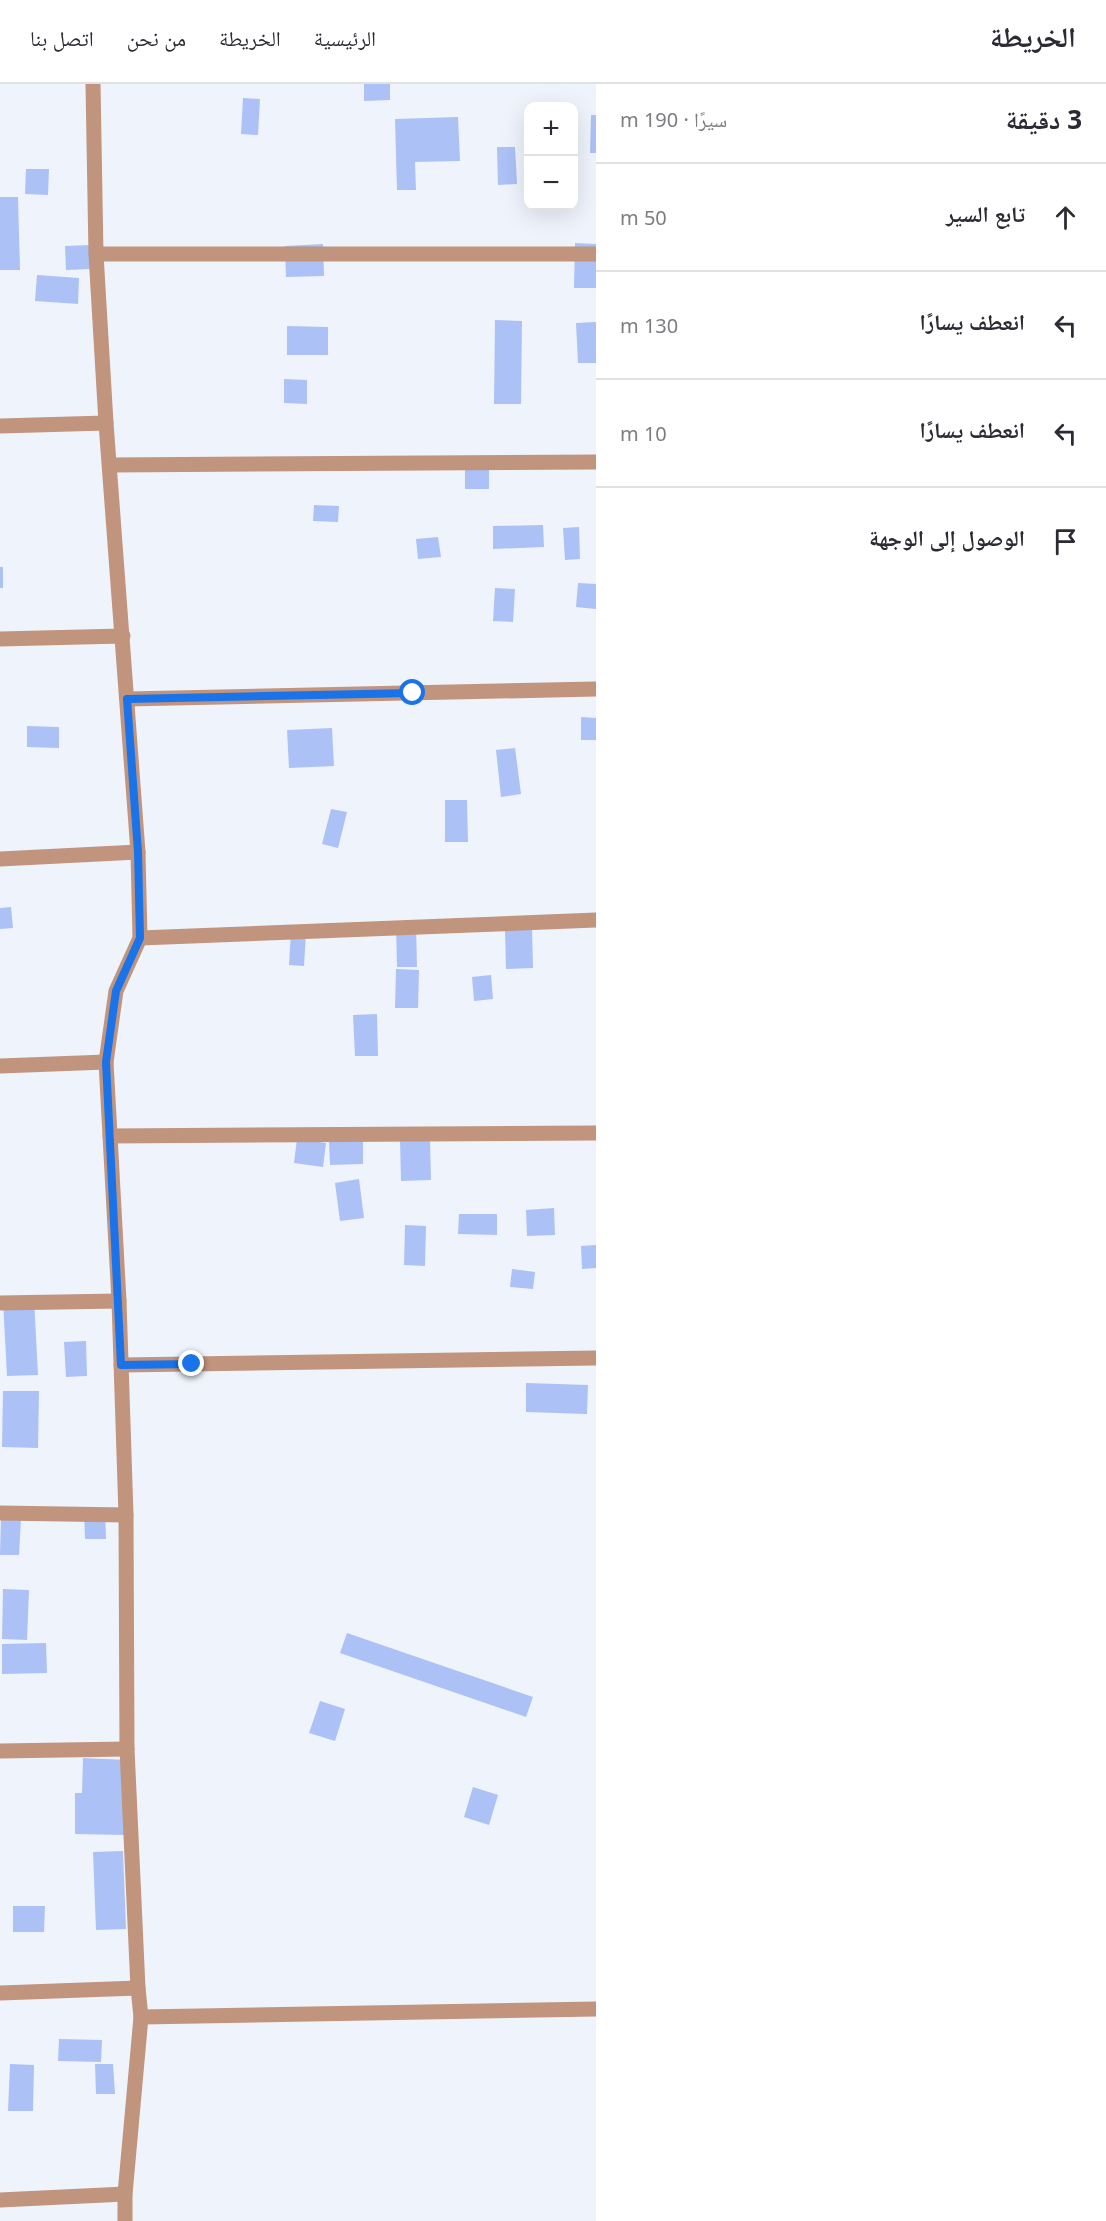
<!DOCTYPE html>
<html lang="ar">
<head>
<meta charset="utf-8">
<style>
	body { margin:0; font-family:"Noto Sans","Noto Naskh Arabic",sans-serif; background:#f2f2f3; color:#2b2b33; direction:rtl }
	.controls { position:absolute; right:18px; top:18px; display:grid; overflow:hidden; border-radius:12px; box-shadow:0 6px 24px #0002 }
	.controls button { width:54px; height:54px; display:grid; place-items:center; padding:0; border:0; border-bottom:2px solid #e1e1e2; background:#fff; color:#2b2b33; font:30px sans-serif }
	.stop { position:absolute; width:18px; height:18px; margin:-14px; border:4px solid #1a73e8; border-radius:50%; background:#fff }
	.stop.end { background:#1a73e8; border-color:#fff; box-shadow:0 2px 6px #0008 }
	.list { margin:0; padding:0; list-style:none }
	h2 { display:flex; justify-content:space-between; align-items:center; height:78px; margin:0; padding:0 24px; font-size:26px }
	h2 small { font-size:20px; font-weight:400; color:#7c7c81 }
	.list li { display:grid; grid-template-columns:39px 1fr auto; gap:18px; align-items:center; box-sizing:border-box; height:108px; padding:0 24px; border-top:2px solid #e1e1e2 }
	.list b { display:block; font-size:22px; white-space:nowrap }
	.list em { font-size:20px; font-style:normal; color:#7c7c81 }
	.icon { flex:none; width:33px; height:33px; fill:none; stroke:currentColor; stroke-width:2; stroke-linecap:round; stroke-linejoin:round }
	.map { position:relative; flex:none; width:596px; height:2137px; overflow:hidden; direction:ltr }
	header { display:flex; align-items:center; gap:36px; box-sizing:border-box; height:84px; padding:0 30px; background:#fff; border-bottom:2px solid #e1e1e2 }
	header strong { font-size:28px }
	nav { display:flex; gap:33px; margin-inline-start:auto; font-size:21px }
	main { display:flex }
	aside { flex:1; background:#fff }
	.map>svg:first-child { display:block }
	.building { fill:#acc1f6 }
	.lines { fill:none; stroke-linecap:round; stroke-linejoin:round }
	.minor { stroke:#c0947d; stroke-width:15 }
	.route { stroke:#1a73e8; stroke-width:8 }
</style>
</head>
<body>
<header>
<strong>الخريطة</strong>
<nav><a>الرئيسية</a><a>الخريطة</a><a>من نحن</a><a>اتصل بنا</a></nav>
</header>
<main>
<aside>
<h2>3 دقيقة<small>سيرًا · 190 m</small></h2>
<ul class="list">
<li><svg class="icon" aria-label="ahead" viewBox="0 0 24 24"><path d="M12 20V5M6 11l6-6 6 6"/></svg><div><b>تابع السير</b></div><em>50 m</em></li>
<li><svg class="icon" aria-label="left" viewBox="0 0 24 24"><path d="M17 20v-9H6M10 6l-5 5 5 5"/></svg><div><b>انعطف يسارًا</b></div><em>130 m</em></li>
<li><svg class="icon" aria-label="left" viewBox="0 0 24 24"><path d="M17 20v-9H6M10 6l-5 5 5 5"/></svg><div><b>انعطف يسارًا</b></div><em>10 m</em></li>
<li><svg class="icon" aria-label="arrive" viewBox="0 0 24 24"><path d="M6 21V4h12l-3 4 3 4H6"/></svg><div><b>الوصول إلى الوجهة</b></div></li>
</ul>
</aside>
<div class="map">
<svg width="596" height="2137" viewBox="0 0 596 2137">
	<rect width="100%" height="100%" fill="#eff3fb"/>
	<!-- building -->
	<g class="building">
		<polygon points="364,0 390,0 390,16 364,17"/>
		<polygon points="243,14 260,15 258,51 241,50"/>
		<polygon points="591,31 596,31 596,69 590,69"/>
		<polygon points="458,33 460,77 415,78 416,106 397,106 395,35"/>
		<polygon points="497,63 515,63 517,100 498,101"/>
		<polygon points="26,85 49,85 48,111 25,110"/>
		<polygon points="0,113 18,113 20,186 0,186"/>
		<polygon points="575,159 596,160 596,204 574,204"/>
		<polygon points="323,160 324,192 286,193 285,162"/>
		<polygon points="90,161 90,185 66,186 65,162"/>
		<polygon points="37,191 79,194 78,220 35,217"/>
		<polygon points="495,236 522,237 521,320 494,320"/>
		<polygon points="596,238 596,279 578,279 576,239"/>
		<polygon points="287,242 328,243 328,271 287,271"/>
		<polygon points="284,295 307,296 307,320 284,319"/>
		<polygon points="465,384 489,385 489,405 465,405"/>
		<polygon points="314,421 339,422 338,438 313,437"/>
		<polygon points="543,441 544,463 493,465 493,442"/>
		<polygon points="579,443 580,475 565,476 563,444"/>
		<polygon points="438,453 441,473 418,475 416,455"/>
		<rect x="0" y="483" width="3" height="21"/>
		<polygon points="578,499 596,500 596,525 576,523"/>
		<polygon points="495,504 515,505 513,538 493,537"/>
		<polygon points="581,633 596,634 596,656 581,656"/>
		<polygon points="27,642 59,643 59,664 27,663"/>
		<polygon points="332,644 334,682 289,684 287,646"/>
		<polygon points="515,664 521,710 501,713 496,666"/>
		<polygon points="445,716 467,716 468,758 445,758"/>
		<polygon points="331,725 347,728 338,764 322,760"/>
		<polygon points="11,823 13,844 0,845 0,824"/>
		<polygon points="416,839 417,883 397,883 396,840"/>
		<polygon points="532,843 533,884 506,885 505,844"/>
		<polygon points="291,847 306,848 304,882 289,881"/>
		<polygon points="396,885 419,886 418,924 395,924"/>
		<polygon points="491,891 493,915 474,917 472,893"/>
		<polygon points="377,930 378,972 355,972 353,931"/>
		<polygon points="297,1055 326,1059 323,1083 294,1079"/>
		<polygon points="400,1055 430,1055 431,1096 401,1097"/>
		<polygon points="363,1056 363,1080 330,1081 329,1057"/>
		<polygon points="359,1095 364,1134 340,1137 335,1099"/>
		<polygon points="554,1124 555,1151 527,1152 526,1126"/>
		<polygon points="459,1130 497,1130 497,1151 458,1150"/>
		<polygon points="405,1141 426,1142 425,1182 404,1181"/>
		<polygon points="596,1161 596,1184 582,1185 581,1162"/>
		<polygon points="512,1185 535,1188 533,1205 510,1203"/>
		<polygon points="34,1215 38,1291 7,1292 3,1217"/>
		<polygon points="86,1257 87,1292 66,1293 64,1258"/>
		<polygon points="526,1299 588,1301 587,1330 526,1328"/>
		<polygon points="3,1307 39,1307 38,1364 2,1363"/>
		<polygon points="84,1424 105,1424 106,1455 85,1455"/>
		<polygon points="1,1434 21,1435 19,1471 0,1471"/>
		<polygon points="3,1505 29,1506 27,1556 2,1555"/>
		<polygon points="347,1549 533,1613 526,1633 340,1569"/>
		<polygon points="46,1559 47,1589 2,1590 2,1560"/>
		<polygon points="320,1617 345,1625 335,1657 309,1649"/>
		<polygon points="83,1674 127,1676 125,1751 75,1750 75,1709 82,1709"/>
		<polygon points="473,1703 498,1711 489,1741 464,1733"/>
		<polygon points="123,1767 126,1845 96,1846 93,1768"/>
		<polygon points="13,1822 45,1822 44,1848 13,1848"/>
		<polygon points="59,1955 102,1956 101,1978 58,1977"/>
		<polygon points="10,1980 34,1981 33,2027 8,2027"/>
		<polygon points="95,1980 113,1980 115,2010 96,2010"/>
	</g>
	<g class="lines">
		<!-- minor -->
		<g class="minor">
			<polyline points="93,0 96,170 106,339 138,768 140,854 116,907 106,978 119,1217 126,1431 127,1665 138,1904 141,1933 125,2110 125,2137"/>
			<polyline points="96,170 596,170"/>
			<polyline points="0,342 106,339"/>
			<polyline points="110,381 596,378"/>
			<polyline points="0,555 123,552"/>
			<polyline points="127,615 596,605"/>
			<polyline points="0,775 138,768"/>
			<polyline points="140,854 596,836"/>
			<polyline points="0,982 106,978"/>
			<polyline points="110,1052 596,1049"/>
			<polyline points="0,1219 119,1217"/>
			<polyline points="121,1281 596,1274"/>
			<polyline points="0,1429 126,1431"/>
			<polyline points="0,1667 127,1665"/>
			<polyline points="0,1909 138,1904"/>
			<polyline points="141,1933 596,1925"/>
			<polyline points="0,2116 125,2110"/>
		</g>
	</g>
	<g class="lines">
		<!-- route -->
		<polyline class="route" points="192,1280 121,1281 106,978 116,907 140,854 138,768 127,615 413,609"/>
	</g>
</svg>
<div class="controls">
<button>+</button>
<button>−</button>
</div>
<div class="stop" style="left:413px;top:609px"></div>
<div class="stop end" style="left:192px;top:1280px"></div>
</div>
</main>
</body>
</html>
